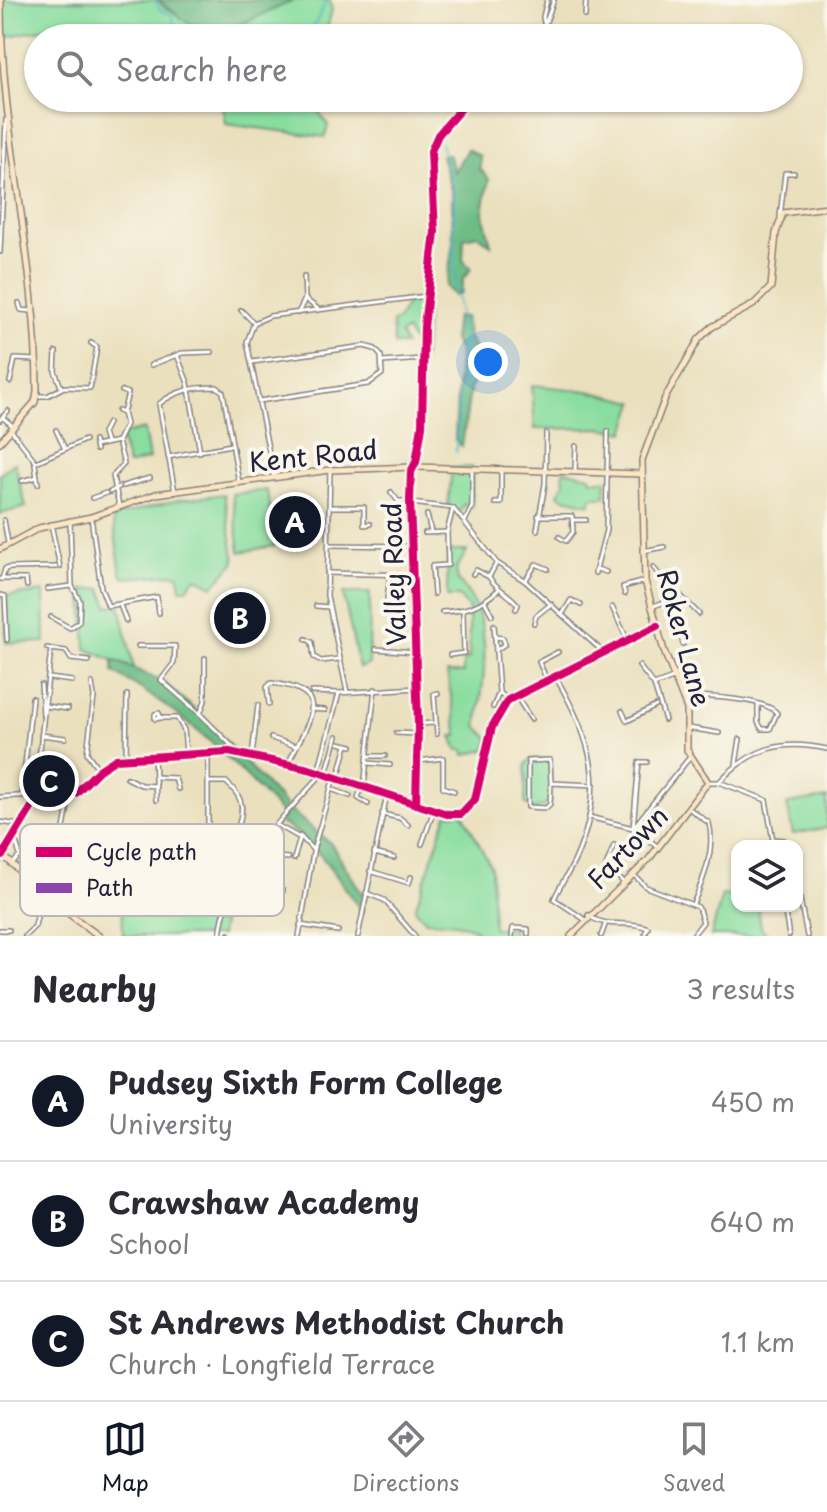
<!DOCTYPE html>
<html lang="en">
<head>
<meta charset="utf-8">
<style>
	body { margin:0; font-family:"Playpen Sans",sans-serif; background:#f7f7f7; color:#2b2b33 }
	.controls { position:absolute; right:24px; bottom:24px; display:grid; overflow:hidden; border-radius:16px; box-shadow:0 2px 6px #0004 }
	.controls button { width:72px; height:72px; display:grid; place-items:center; padding:0; border:0; border-bottom:2px solid #e1e1e2; background:#fff; color:#2b2b33; font:40px sans-serif }
	.you { position:absolute; left:488px; top:362px; width:28px; height:28px; margin:-20px; border:6px solid #fff; border-radius:50%; background:#1a73e8; box-shadow:0 0 0 12px #1a73e833 }
	.badge { display:grid; place-items:center; width:52px; height:52px; border-radius:50%; background:#111827; color:#fff; font-size:26px; font-weight:700 }
	.pin { position:absolute; translate:-50% -50%; border:4px solid #fff; box-shadow:0 2px 8px #0006 }
	.list { margin:0; padding:0; list-style:none }
	h2 { display:flex; justify-content:space-between; align-items:center; height:104px; margin:0; padding:0 32px; font-size:34px }
	h2 small { font-size:26px; font-weight:400; color:#7c7c81 }
	.list li { display:grid; grid-template-columns:52px 1fr auto; gap:24px; align-items:center; box-sizing:border-box; height:120px; padding:0 32px; border-top:2px solid #e1e1e2 }
	.list b { display:block; font-size:30px; white-space:nowrap }
	.list p { margin:0; font-size:26px; white-space:nowrap; color:#7c7c81 }
	.list em { font-size:26px; font-style:normal; color:#7c7c81 }
	.icon { flex:none; width:44px; height:44px; fill:none; stroke:currentColor; stroke-width:2; stroke-linecap:round; stroke-linejoin:round }
	.map { position:relative; flex:none; width:827px; height:936px; overflow:hidden }
	.search { position:absolute; background:#fff; box-shadow:0 2px 6px #0004; left:24px; right:24px; top:24px; height:88px; display:flex; align-items:center; gap:20px; box-sizing:border-box; padding:0 28px; border-radius:44px; color:#7c7c81; font-size:30px }
	.sheet { height:464px; background:#fff }
	nav { display:flex; justify-content:space-around; align-items:center; box-sizing:border-box; height:112px; border-top:2px solid #e1e1e2; background:#fff; font-size:22px; color:#7c7c81 }
	nav a { display:grid; justify-items:center; gap:4px }
	nav .on { color:#111827 }
	.map>svg:first-child { display:block }
	.green { fill:#88dd9f; stroke:#55806d; stroke-width:2 }
	.forest { fill:#6ebc86; stroke:#486f60; stroke-width:2 }
	.lines { fill:none; stroke-linecap:round; stroke-linejoin:round }
	.stream { stroke:#46b4c2; stroke-width:2 }
	.street-casing { stroke:#86817c; stroke-width:6 }
	.secondary-casing { stroke:#86817c; stroke-width:8 }
	.street { stroke:#fff; stroke-width:3 }
	.secondary { stroke:#fce6c4; stroke-width:5 }
	.quiet { stroke:#8e44ad; stroke-width:6; stroke-dasharray:12 6; stroke-linecap:butt }
	.cycleway-casing { stroke:#fbf7ec; stroke-width:13 }
	.cycleway { stroke:#d6006c; stroke-width:8 }
	.labels { text-anchor:middle; dominant-baseline:central; stroke-width:8; stroke-linejoin:round; paint-order:stroke }
	.street-label { font-size:26px; fill:#22223b; stroke:#fbf7ec }
	.key { fill:#fbf7ec; stroke:#bab7b7; stroke-width:2 }
	.key-label { font-size:22px; fill:#22223b }
</style>
</head>
<body>
<div class="map">
<svg width="827" height="936" viewBox="0 0 827 936">
	<rect width="100%" height="100%" fill="#fbf7ec"/>
	<filter id="ink" filterUnits="userSpaceOnUse"><feTurbulence type="fractalNoise" baseFrequency=".0125" numOctaves="2"/><feDisplacementMap in="SourceGraphic" scale="16" xChannelSelector="R" yChannelSelector="G"/><feConvolveMatrix kernelMatrix="1 2 1 2 8 2 1 2 1" color-interpolation-filters="sRGB"/></filter>
	<filter id="wash" filterUnits="userSpaceOnUse"><feTurbulence type="fractalNoise" baseFrequency=".006" numOctaves="4" result="noise"/><feDisplacementMap in="SourceGraphic" scale="32" xChannelSelector="R" yChannelSelector="G"/><feGaussianBlur stdDeviation="1.8" result="paint"/><feColorMatrix in="noise" values="0 0 0 0 0 0 0 0 0 0 0 0 0 0 0 0 0 1.4 0 .05"/><feComposite in="paint" operator="in"/></filter>
	<g filter="url(#wash)">
		<rect width="100%" height="100%" fill="#eae0be"/>
		<!-- green -->
		<g class="green">
			<polygon points="1,0 158,0 164,8 226,31 294,0 330,0 332,9 325,38 71,38 62,25 1,38"/>
			<polygon points="222,98 309,98 328,125 325,137 226,124"/>
			<polygon points="427,296 424,358 406,331 400,334 405,345 394,345 392,322 397,321 409,300 422,300"/>
			<polygon points="532,385 588,391 635,402 625,432 600,428 535,429"/>
			<polygon points="144,429 149,459 128,465 121,440 124,434"/>
			<polygon points="15,463 26,507 0,514 0,473"/>
			<polygon points="472,467 472,507 464,504 459,513 448,506 452,468"/>
			<polygon points="563,470 590,476 591,480 606,480 605,497 591,497 590,504 561,497 558,494 564,483"/>
			<polygon points="267,490 275,546 240,552 232,494"/>
			<polygon points="224,494 235,562 213,586 196,577 187,589 181,589 179,576 175,574 124,578 121,574 113,521 116,516 178,500"/>
			<path d="M448 551H467L456 569 458 581C496 618 484 678 477 726L489 738 486 750 465 755 464 750H458L452 736H458L447 673H463V659H469V609L459 597H447Z"/>
			<polygon points="101,588 108,606 120,605 134,669 86,649 83,590"/>
			<polygon points="44,592 45,642 6,643 5,596"/>
			<polygon points="343,593 370,593 369,664 359,668"/>
			<polygon points="531,759 550,760 550,804 533,810 525,803 526,764"/>
			<polygon points="827,798 827,828 793,834 787,804"/>
			<polygon points="463,813 491,867 493,928 513,928 512,936 476,936 475,929 456,923 426,921 415,909 447,814"/>
			<polygon points="131,852 130,875 140,891 225,903 220,936 123,936 122,906 127,899 127,885 89,885 62,873 69,857"/>
			<polygon points="722,895 737,897 737,906 758,906 761,928 769,936 711,936"/>
		</g>
		<!-- forest -->
		<g class="forest">
			<polygon points="158,0 294,0 226,31 191,25"/>
			<polygon points="467,149 480,156 480,169 489,179 483,212 491,245 478,235 464,238 463,260 471,269 463,279 461,293 454,295 446,287 453,244 452,193 441,155 448,154 454,172"/>
			<polygon points="456,317 465,317 468,336 480,360 470,390 462,446 455,440 459,351 453,339"/>
			<path d="M113 660 161 680 200 714 290 810 331 844 365 898 362 912C338 879 317 841 279 822L284 816C226 754 187 714 113 672Z"/>
		</g>
		<g class="lines">
			<!-- stream -->
			<g class="stream">
				<polyline points="154,0 161,11 172,15 176,32 191,36 205,29 250,32 254,38"/>
				<polyline points="308,38 327,0"/>
				<polyline points="441,144 454,192 454,267 463,341 456,452"/>
			</g>
		</g>
	</g>
	<g filter="url(#ink)">
		<g class="lines">
			<defs>
				<g id="street">
					<polyline points="585,16 586,0"/>
					<polyline points="545,29 543,17 547,0"/>
					<polyline points="540,38 554,0"/>
					<polyline points="780,217 785,173 794,173"/>
					<polyline points="0,252 6,120"/>
					<polyline points="305,299 318,309"/>
					<polyline points="19,303 21,310 31,311"/>
					<polyline points="241,310 254,323"/>
					<polyline points="298,313 305,299 304,277"/>
					<polyline points="56,352 55,371 61,387"/>
					<polyline points="177,355 188,383 200,452"/>
					<polyline points="252,362 364,346 375,349 381,356 382,374 368,384 259,401"/>
					<polyline points="382,362 422,359"/>
					<polyline points="151,365 182,353 212,352"/>
					<polyline points="10,382 15,359 35,360"/>
					<polyline points="122,391 128,393 123,413"/>
					<polyline points="36,396 47,396 64,387 90,388 97,347 91,343"/>
					<polyline points="118,411 123,413 126,424 118,441 124,464 113,476 119,506"/>
					<polyline points="2,417 14,427"/>
					<polyline points="0,420 8,411"/>
					<polyline points="11,430 36,462 85,440"/>
					<polyline points="56,430 65,449"/>
					<polyline points="94,441 96,450"/>
					<polyline points="106,443 103,433 108,423"/>
					<polyline points="95,446 118,441"/>
					<polyline points="168,457 231,445"/>
					<polyline points="35,464 38,484"/>
					<polyline points="330,470 327,596 347,692"/>
					<polyline points="575,471 576,446"/>
					<polyline points="274,478 247,342 254,323 270,316 427,296"/>
					<polyline points="22,481 37,477"/>
					<polyline points="123,486 150,478"/>
					<polyline points="110,492 119,487"/>
					<path d="M175 492 159 404C176 390 196 387 217 387L223 392 239 483"/>
					<polyline points="391,492 398,501 410,501"/>
					<polyline points="92,498 106,493"/>
					<polyline points="411,503 453,508 497,563 525,581 603,652"/>
					<polyline points="495,503 501,503 501,468"/>
					<polyline points="332,507 364,507 364,525 370,524"/>
					<polyline points="427,515 431,532"/>
					<polyline points="538,516 572,516 573,532 566,541 559,537"/>
					<polyline points="91,517 101,588 108,606 157,597 159,613"/>
					<polyline points="4,520 8,543"/>
					<polyline points="574,520 586,520"/>
					<polyline points="465,521 472,507 472,470"/>
					<polyline points="51,524 60,567"/>
					<polyline points="537,530 545,484 546,433"/>
					<polyline points="425,533 447,532"/>
					<polyline points="330,545 412,546"/>
					<polyline points="643,551 664,547"/>
					<path d="M496 564 489 577C497 590 509 593 518 605L516 609"/>
					<polyline points="653,567 664,581"/>
					<polyline points="597,569 606,572"/>
					<polyline points="327,573 411,575"/>
					<polyline points="595,573 606,530 608,431"/>
					<polyline points="473,574 476,570 489,577"/>
					<polyline points="0,579 26,579 27,586"/>
					<polyline points="2,579 5,569 9,568 56,567"/>
					<polyline points="525,581 536,564 548,569"/>
					<polyline points="47,589 72,586"/>
					<polyline points="434,594 432,566 448,565 447,532 453,508"/>
					<polyline points="625,594 623,587 645,581"/>
					<polyline points="0,595 5,596 7,640"/>
					<polyline points="485,602 492,615"/>
					<polyline points="671,603 683,644"/>
					<polyline points="120,605 126,621"/>
					<polyline points="316,606 329,607"/>
					<polyline points="612,607 627,639"/>
					<polyline points="651,607 681,596 699,614"/>
					<polyline points="386,608 390,576"/>
					<path d="M442 612C465 611 481 606 498 590"/>
					<polyline points="563,613 571,600 581,605"/>
					<polyline points="51,617 70,628 79,622 80,601 72,586 70,520"/>
					<polyline points="534,623 536,616 551,604"/>
					<polyline points="494,625 499,692 508,700"/>
					<polyline points="495,637 503,638 505,644 496,650"/>
					<polyline points="306,639 312,642 314,657 321,661 339,659"/>
					<polyline points="138,646 175,646 174,663 161,680 200,714"/>
					<polyline points="51,649 66,651 71,659 89,661"/>
					<polyline points="376,649 415,652"/>
					<polyline points="450,655 464,653 463,612"/>
					<polyline points="205,658 205,701 200,714 238,752"/>
					<polyline points="639,666 654,685 665,720"/>
					<path d="M555 676C593 740 607 788 575 860 569 873 560 885 554 899L584 919"/>
					<polyline points="49,678 72,681"/>
					<polyline points="546,678 539,662 558,652"/>
					<polyline points="92,683 94,697 87,753 99,770"/>
					<polyline points="41,685 43,715"/>
					<polyline points="654,685 673,678"/>
					<polyline points="312,692 339,693"/>
					<polyline points="516,696 531,719"/>
					<path d="M682 696C702 696 765 698 777 713L770 729H762L758 722V705"/>
					<path d="M269 704 267 687 271 683C339 690 305 725 288 764"/>
					<polyline points="45,706 68,709"/>
					<polyline points="493,707 499,693"/>
					<polyline points="310,709 325,710"/>
					<polyline points="622,711 627,721 656,706"/>
					<polyline points="160,718 155,719 155,714 159,713 160,718 177,718 184,730 186,752"/>
					<polyline points="418,724 434,723"/>
					<polyline points="688,728 719,733"/>
					<polyline points="396,733 418,734"/>
					<polyline points="437,734 434,694 438,693"/>
					<polyline points="41,735 65,738"/>
					<polyline points="271,738 296,746"/>
					<polyline points="339,743 352,746"/>
					<polyline points="208,752 208,828"/>
					<polyline points="154,756 156,800"/>
					<polyline points="252,756 258,705"/>
					<polyline points="369,756 385,756"/>
					<polyline points="126,758 127,695"/>
					<polyline points="419,761 443,758 443,787 454,791"/>
					<polyline points="368,763 390,765"/>
					<polyline points="736,764 740,739"/>
					<polyline points="36,766 66,770"/>
					<polyline points="318,772 339,693 417,688"/>
					<polyline points="326,774 337,736"/>
					<polyline points="156,777 175,778 178,789"/>
					<polyline points="127,778 141,785 156,786"/>
					<polyline points="338,778 347,745"/>
					<path d="M209 782H226C247 800 243 811 236 835"/>
					<polyline points="708,782 719,782 766,800 774,846"/>
					<path d="M719 782C751 748 781 739 827 749"/>
					<polyline points="551,783 550,760 528,761 528,807 546,808 550,804 551,783 594,785"/>
					<polyline points="362,786 358,798 368,804"/>
					<polyline points="364,787 375,689"/>
					<polyline points="331,789 350,796"/>
					<polyline points="22,794 32,698"/>
					<polyline points="35,795 51,649 47,648"/>
					<polyline points="0,797 34,795"/>
					<polyline points="416,804 418,724 410,501 411,472 416,462 422,426 424,327 435,232 431,151 438,135 470,98"/>
					<path d="M691 810 709 823C716 848 703 881 693 904"/>
					<polyline points="382,814 400,818 408,825"/>
					<polyline points="589,817 633,828 657,846"/>
					<polyline points="0,822 20,825"/>
					<polyline points="277,825 300,838 294,859"/>
					<polyline points="633,828 690,757"/>
					<polyline points="633,828 639,762 647,762"/>
					<polyline points="300,836 313,850"/>
					<polyline points="140,837 162,842 159,857"/>
					<polyline points="773,839 784,840 789,846"/>
					<polyline points="162,842 165,828 185,830"/>
					<polyline points="422,844 434,810"/>
					<polyline points="60,850 34,874 33,886 51,880 69,857"/>
					<polyline points="60,850 70,795"/>
					<polyline points="61,850 71,858 78,856"/>
					<polyline points="230,851 255,856"/>
					<polyline points="137,852 237,877"/>
					<polyline points="374,853 394,858"/>
					<polyline points="256,855 288,858"/>
					<polyline points="176,861 180,842 184,842"/>
					<polyline points="11,865 20,856 15,838"/>
					<polyline points="607,866 624,883"/>
					<polyline points="370,871 409,883 411,877"/>
					<polyline points="634,875 646,887 698,907 703,922 693,935"/>
					<polyline points="601,880 614,845"/>
					<polyline points="797,883 807,936"/>
					<polyline points="231,888 283,891"/>
					<polyline points="366,893 384,900 415,936"/>
					<polyline points="784,906 789,936"/>
					<polyline points="224,909 276,908"/>
					<polyline points="72,914 88,897 111,896"/>
					<path d="M588 915C607 930 627 919 648 928L645 933"/>
					<polyline points="300,925 338,931"/>
					<polyline points="0,930 9,930"/>
					<polyline points="229,934 229,936"/>
					<polyline points="25,936 35,926 42,894"/>
					<path d="M220 936C226 872 281 819 323 773"/>
					<polyline points="299,936 314,847 334,777"/>
					<polyline points="358,936 387,794"/>
					<polyline points="512,936 513,928 528,929 528,934"/>
					<polyline points="601,936 605,925"/>
				</g>
				<g id="secondary">
					<path d="M0 442 35 402 37 391C37 260 0 131 1 0"/>
					<polyline points="417,467 641,474"/>
					<polyline points="0,549 39,528 91,517 156,494 330,470 414,467"/>
					<polyline points="1,853 42,894 99,936"/>
					<polyline points="0,860 38,797 76,793 99,770 116,759 229,752 309,769 447,814 461,814 475,799 492,727 508,700 657,626"/>
					<polyline points="571,936 649,859 708,782 687,750 687,709 664,651 645,581 642,460 665,398 699,339 712,327 753,305 771,287 776,233 783,213 827,207"/>
				</g>
			</defs>
			<!-- street casing -->
			<use href="#street" class="street-casing"/>
			<!-- secondary casing -->
			<use href="#secondary" class="secondary-casing"/>
			<!-- street -->
			<use href="#street" class="street"/>
			<!-- secondary -->
			<use href="#secondary" class="secondary"/>
			<!-- quiet -->
			<polyline class="quiet" points="69,899 78,881"/>
			<defs>
				<g id="cycleway">
					<polyline points="416,804 418,724 410,501 411,472 416,462 422,426 424,327 435,232 431,151 438,135 470,98"/>
					<polyline points="2,856 38,797 76,793 99,770 116,759 229,752 309,769 447,814 461,814 475,799 492,727 508,700 657,626"/>
				</g>
			</defs>
			<!-- cycleway casing -->
			<use href="#cycleway" class="cycleway-casing"/>
			<!-- cycleway -->
			<use href="#cycleway" class="cycleway"/>
		</g>
	</g>
	<g class="labels">
		<!-- street labels -->
		<g class="street-label">
			<text transform="translate(313 455) rotate(-6)">Kent Road</text>
			<text transform="translate(393 574) rotate(-92)">Valley Road</text>
			<text transform="translate(685 638) rotate(75)">Roker Lane</text>
			<text transform="translate(627 847) rotate(-46)">Fartown</text>
		</g>
	</g>
	<!-- legend -->
	<rect x="20" y="824" width="264" height="92" rx="12" class="key"/>
	<rect x="36" y="847" width="36" height="10" fill="#d6006c"/>
	<rect x="36" y="883" width="36" height="10" fill="#8e44ad"/>
	<g class="key-label">
		<text x="86" y="860">Cycle path</text>
		<text x="86" y="896">Path</text>
	</g>
</svg>
<div class="controls">
<button><svg class="icon" aria-label="layers" viewBox="0 0 24 24"><path d="M12 4l9 5-9 5-9-5zM3 14l9 5 9-5"/></svg></button>
</div>
<div class="you"></div>
<div class="pin badge" style="left:295px;top:522px">A</div>
<div class="pin badge" style="left:240px;top:618px">B</div>
<div class="pin badge" style="left:49px;top:781px">C</div>
<div class="search"><svg class="icon" aria-label="search" viewBox="0 0 24 24"><circle cx="10" cy="10" r="6"/><path d="M15 15l6 6"/></svg>Search here</div>
</div>
<section class="sheet">
<h2>Nearby<small>3 results</small></h2>
<ul class="list">
<li><span class="badge">A</span><div><b>Pudsey Sixth Form College</b><p>University</p></div><em>450 m</em></li>
<li><span class="badge">B</span><div><b>Crawshaw Academy</b><p>School</p></div><em>640 m</em></li>
<li><span class="badge">C</span><div><b>St Andrews Methodist Church</b><p>Church · Longfield Terrace</p></div><em>1.1 km</em></li>
</ul>
</section>
<nav>
<a class="on"><svg class="icon" aria-label="map" viewBox="0 0 24 24"><path d="M3 6l6-2 6 2 6-2v14l-6 2-6-2-6 2zM9 4v14M15 6v14"/></svg>Map</a>
<a><svg class="icon" aria-label="directions" viewBox="0 0 24 24"><path d="M12 3l9 9-9 9-9-9zM9 14v-3h6M13 9l2 2-2 2"/></svg>Directions</a>
<a><svg class="icon" aria-label="saved" viewBox="0 0 24 24"><path d="M7 4h10v16l-5-4-5 4z"/></svg>Saved</a>
</nav>
</body>
</html>
